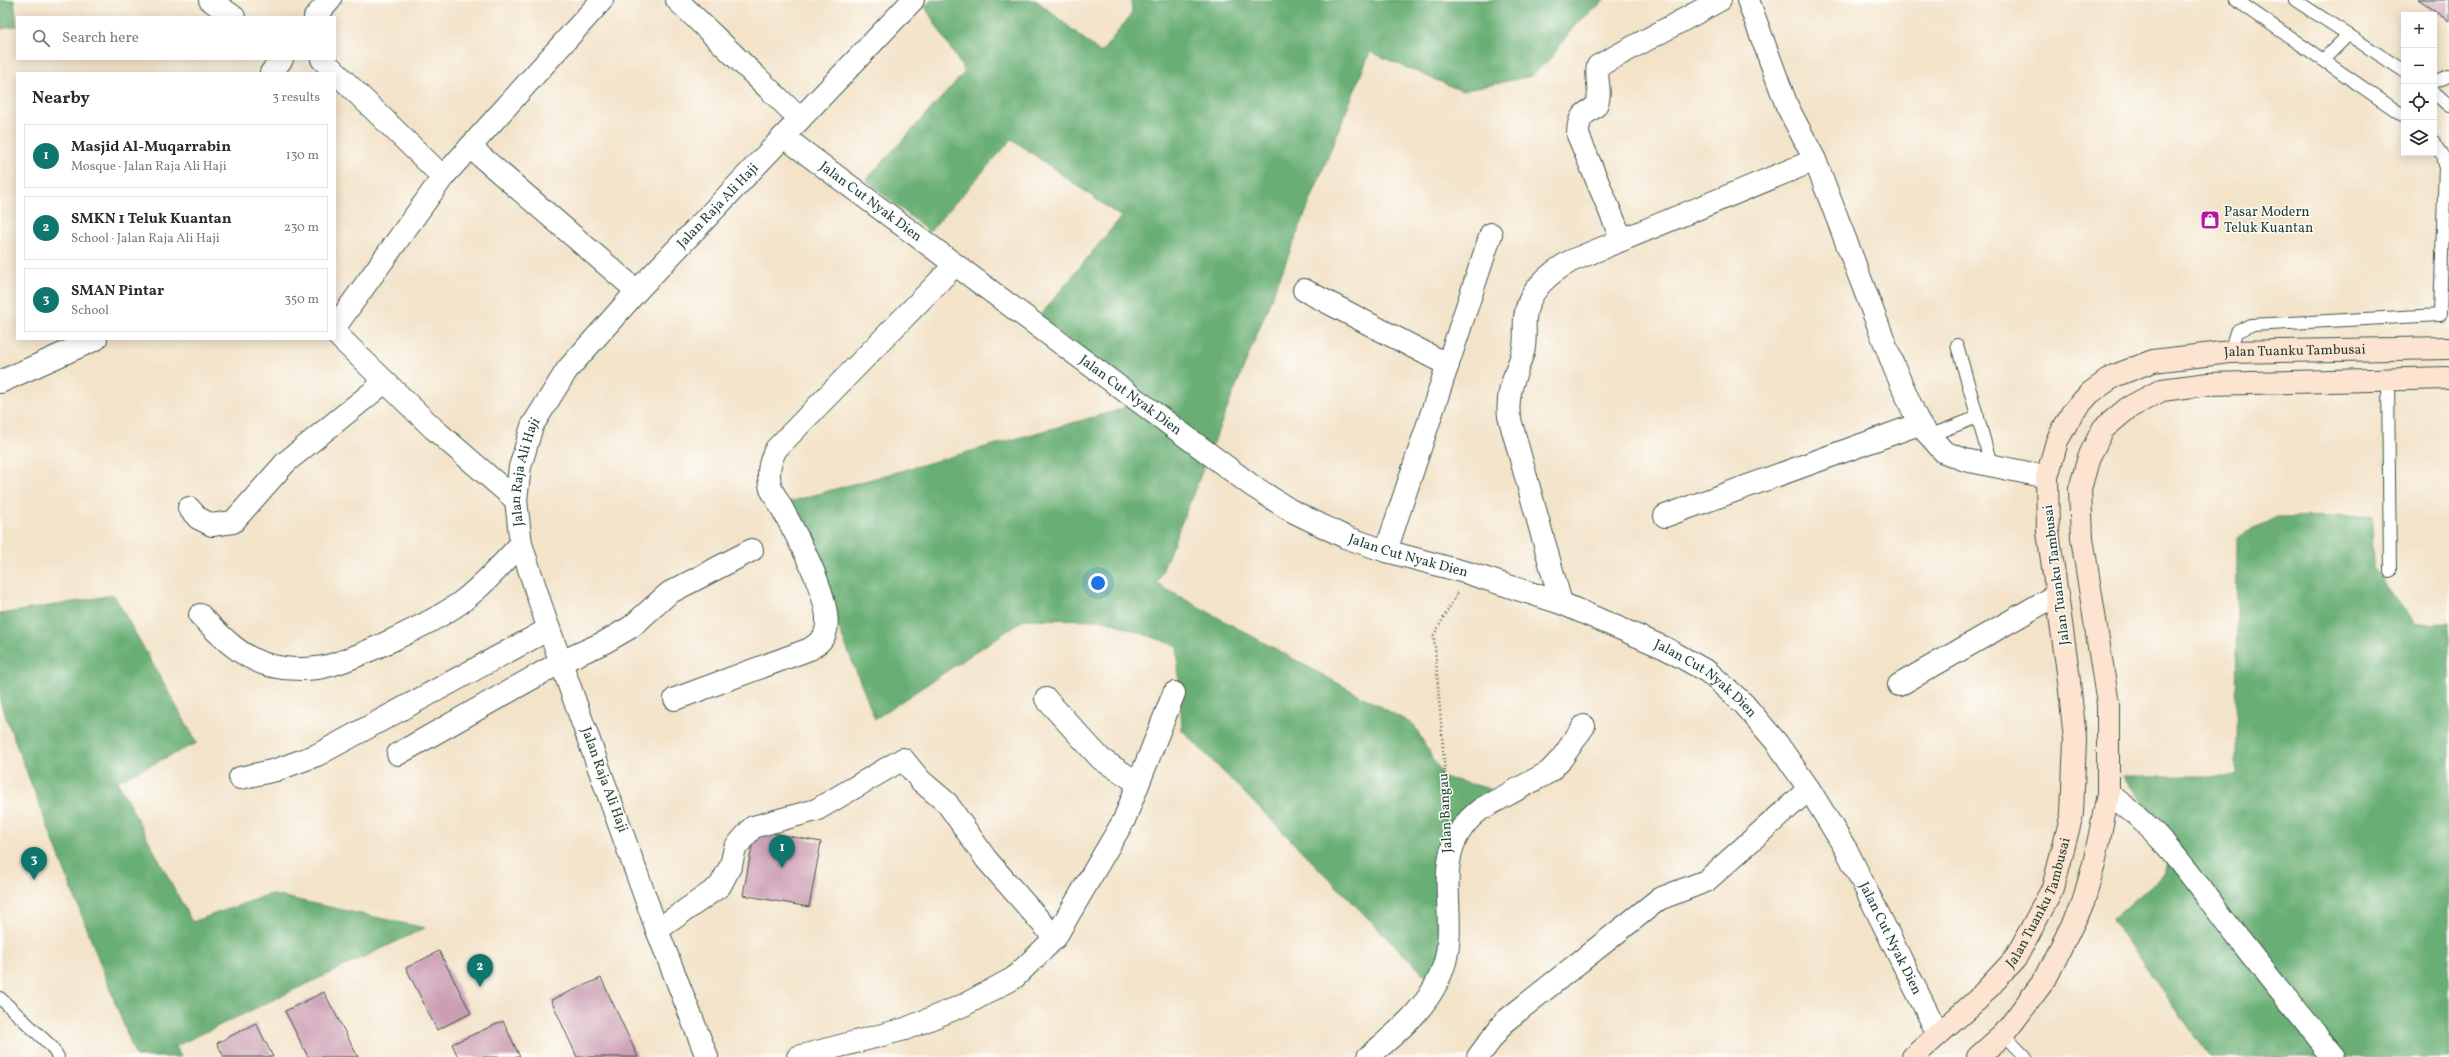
<!DOCTYPE html>
<html lang="en">
<head>
<meta charset="utf-8">
<style>
	body { margin:0; font-family:Vollkorn,serif; background:#f2f2f3; color:#2b2b33 }
	.controls { position:absolute; right:12px; top:12px; display:grid; overflow:hidden; border-radius:0px; box-shadow:0 2px 10px #0003 }
	.controls button { width:36px; height:36px; display:grid; place-items:center; padding:0; border:0; border-bottom:1px solid #e1e1e2; background:#fff; color:#2b2b33; font:20px sans-serif }
	.you { position:absolute; left:1098px; top:583px; width:14px; height:14px; margin:-10px; border:3px solid #fff; border-radius:50%; background:#1a73e8; box-shadow:0 0 0 6px #1a73e833 }
	.badge { display:grid; place-items:center; width:26px; height:26px; border-radius:50%; background:#0f766e; color:#fff; font-size:13px; font-weight:700 }
	.pin { position:absolute; translate:-50% -33px; filter:drop-shadow(0 1px 2px #0008) }
	.pin::after { content:''; position:absolute; top:21px; width:14px; height:12px; background:inherit; clip-path:polygon(0 0,100% 0,50% 100%) }
	.list { margin:0; padding:0; list-style:none }
	h2 { display:flex; justify-content:space-between; align-items:center; height:52px; margin:0; padding:0 16px; font-size:17px }
	h2 small { font-size:13px; font-weight:400; color:#7c7c81 }
	.list li { display:grid; grid-template-columns:26px 1fr auto; gap:12px; align-items:center; box-sizing:border-box; height:64px; margin:0 8px 8px; padding:0 8px; border:1px solid #e1e1e2; border-radius:0px }
	.list b { display:block; font-size:15px; white-space:nowrap }
	.list p { margin:0; font-size:13px; white-space:nowrap; color:#7c7c81 }
	.list em { font-size:13px; font-style:normal; color:#7c7c81 }
	.icon { flex:none; width:22px; height:22px; fill:none; stroke:currentColor; stroke-width:2; stroke-linecap:round; stroke-linejoin:round }
	.map { position:relative; flex:none; width:2449px; height:1057px; overflow:hidden }
	.search { position:absolute; background:#fff; box-shadow:0 2px 10px #0003; left:16px; top:16px; width:320px; height:44px; display:flex; align-items:center; gap:10px; box-sizing:border-box; padding:0 14px; border-radius:0px; color:#7c7c81; font-size:15px }
	.panel { position:absolute; background:#fff; box-shadow:0 2px 10px #0003; left:16px; top:72px; width:320px; height:268px; border-radius:0px }
	.map>svg:first-child { display:block }
	.forest { fill:#69af74; stroke:#447654 }
	.building { fill:#cc9eb4 }
	.lines { fill:none; stroke-linecap:round; stroke-linejoin:round }
	.service-casing { stroke:#3f564a; stroke-width:14 }
	.minor-casing { stroke:#3f564a; stroke-width:24 }
	.tertiary-casing { stroke:#3f564a; stroke-width:24 }
	.secondary-casing { stroke:#3f564a; stroke-width:24 }
	.path { stroke:#3f564a; stroke-width:2.5; stroke-dasharray:1 3; stroke-linecap:butt }
	.service { stroke:#fff; stroke-width:12 }
	.minor { stroke:#fff; stroke-width:22 }
	.tertiary { stroke:#fff; stroke-width:22 }
	.secondary { stroke:#fde4d1; stroke-width:22 }
	.labels { text-anchor:middle; dominant-baseline:central; stroke-width:3; stroke-linejoin:round; paint-order:stroke }
	.street-label { font-size:14px; fill:#1f3d34; stroke:#fdfcf7 }
	.poi-label { font-size:14px; fill:#1f3d34; stroke:#fdfcf7; text-anchor:start }
</style>
</head>
<body>
<div class="map">
<svg width="2449" height="1057" viewBox="0 0 2449 1057">
	<rect width="100%" height="100%" fill="#fdfcf7"/>
	<filter id="ink" filterUnits="userSpaceOnUse"><feTurbulence type="fractalNoise" baseFrequency=".025" numOctaves="2"/><feDisplacementMap in="SourceGraphic" scale="8" xChannelSelector="R" yChannelSelector="G"/><feConvolveMatrix kernelMatrix="1 2 1 2 8 2 1 2 1" color-interpolation-filters="sRGB"/></filter>
	<filter id="wash" filterUnits="userSpaceOnUse"><feTurbulence type="fractalNoise" baseFrequency=".012" numOctaves="4" result="noise"/><feDisplacementMap in="SourceGraphic" scale="16" xChannelSelector="R" yChannelSelector="G"/><feGaussianBlur stdDeviation="0.9" result="paint"/><feColorMatrix in="noise" values="0 0 0 0 0 0 0 0 0 0 0 0 0 0 0 0 0 1.4 0 .05"/><feComposite in="paint" operator="in"/></filter>
	<g filter="url(#wash)">
		<rect width="100%" height="100%" fill="#f3e3c9"/>
		<!-- forest -->
		<g class="forest">
			<polygon points="0,0 14,0 17,26 0,29"/>
			<polygon points="931,0 1036,0 1101,53 1132,13 1131,0 1605,0 1574,26 1551,58 1531,76 1462,91 1370,52 1157,584 1414,725 1443,777 1491,789 1452,819 1443,848 1442,952 1431,982 1182,730 1177,646 1105,620 1025,619 875,719 789,502 1122,409 1135,391 1039,317 1121,217 1012,139 929,232 866,180 965,72 925,7"/>
			<polygon points="2372,516 2373,568 2415,624 2449,623 2449,1057 2210,1057 2112,920 2164,874 2172,843 2123,776 2236,776 2237,537 2278,517"/>
			<polygon points="114,595 197,743 117,781 192,922 270,894 425,928 176,1046 181,1057 136,1057 0,702 0,612 1,614"/>
		</g>
		<g id="blocks">
			<!-- building -->
			<g class="building">
				<polygon points="2418,0 2449,0 2449,21"/>
				<polygon points="755,830 821,842 809,907 743,895"/>
				<polygon points="439,951 471,1013 437,1030 406,968"/>
				<polygon points="601,978 638,1057 577,1057 551,1000"/>
				<polygon points="324,992 358,1057 308,1057 285,1011"/>
				<polygon points="503,1021 520,1057 458,1057 452,1044"/>
				<polygon points="256,1023 273,1057 224,1057 217,1043"/>
			</g>
		</g>
	</g>
	<g filter="url(#ink)">
		<use href="#blocks" fill-opacity="0" stroke="#3f564a" stroke-width="1"/>
		<g class="lines">
			<defs>
				<g id="service">
					<polyline points="2236,0 2404,116"/>
					<polyline points="2295,0 2404,71"/>
					<polyline points="2323,60 2348,35"/>
					<polyline points="2434,82 2449,76"/>
					<polyline points="2434,93 2449,106"/>
					<polyline points="1957,345 1991,464"/>
					<polyline points="2230,352 2236,332 2251,325 2440,315 2445,165 2443,155 2434,142"/>
					<polyline points="2388,380 2390,571"/>
					<polyline points="1928,436 1978,417"/>
					<polyline points="0,998 52,1047 58,1057"/>
					<polyline points="2004,1034 2026,1057"/>
				</g>
				<g id="minor">
					<polyline points="210,0 234,17"/>
					<polyline points="1748,0 1787,106 1815,160 1894,367 1919,424 1944,452 1965,460 2047,477"/>
					<polyline points="315,17 330,0"/>
					<polyline points="322,59 443,177"/>
					<polyline points="271,73 282,59"/>
					<path id="s1" d="M784 137 1251 485 1290 510 1345 537 1386 551 1468 573 1561 603 1665 648 1708 672 1744 704 1777 743 1809 789 1847 851 1938 1034"/>
					<polyline points="470,147 637,291"/>
					<path d="M1622 240 1578 135C1578 105 1595 116 1598 100 1601 89 1595 77 1598 66L1720 0"/>
					<polyline points="1304,290 1448,365"/>
					<polyline points="335,327 443,177 602,0"/>
					<polyline points="335,333 434,429 516,500"/>
					<polyline points="0,382 96,339"/>
					<polyline points="189,508 198,518 212,525 233,522 286,462 385,382"/>
					<polyline points="1665,516 1919,424"/>
					<polyline points="1386,551 1491,234"/>
					<path d="M1561 603 1509 416C1506 392 1516 374 1523 352 1526 342 1524 329 1525 318 1527 292 1549 273 1571 261L1815 160"/>
					<path d="M200 615C219 634 239 656 265 664 280 669 301 670 317 668 346 665 435 621 460 603 483 586 502 564 521 544"/>
					<polyline points="1899,685 2058,594"/>
					<path d="M675 699 810 649C816 645 822 641 825 634 837 603 787 517 771 489 767 473 769 463 776 449L955 265"/>
					<polyline points="1046,699 1101,759 1138,783"/>
					<polyline points="398,754 561,662 605,642 631,627 669,593 752,550"/>
					<polyline points="240,778 276,770 317,755 549,629"/>
					<path d="M2108 794C2163 829 2199 888 2239 939 2270 979 2302 1018 2334 1057"/>
					<polyline points="657,930 720,886 731,865 735,848 753,827 816,810 903,759 921,781 947,803 986,859 1055,938"/>
					<polyline points="798,1057 905,1029 964,1005 1014,978 1055,938 1124,820 1174,693"/>
					<path d="M1368 1057C1400 1030 1433 1004 1445 962 1459 907 1426 850 1481 809L1549 772 1562 758 1584 726"/>
					<polyline points="1478,1057 1504,1022 1659,899 1706,881 1809,789"/>
				</g>
				<g id="tertiary">
					<polyline points="677,0 800,119"/>
					<path id="s2" d="M707 1057 657 930 545 618 521 544 516 500 520 467 532 426 567 370 637 291 913 0"/>
				</g>
				<g id="secondary">
					<path id="s3" d="M1913 1057 1977 1000 2015 959 2053 888 2072 814 2075 739 2068 672 2048 532 2047 477 2057 441 2072 413 2090 393 2114 376 2153 361 2230 352 2449 348"/>
					<polyline points="1978,1057 2004,1034 2046,978 2083,903 2094,864 2108,794 2108,704 2082,538 2080,489 2089,457 2103,429 2128,408 2162,390 2208,384 2449,378"/>
				</g>
			</defs>
			<!-- service casing -->
			<use href="#service" class="service-casing"/>
			<!-- minor casing -->
			<use href="#minor" class="minor-casing"/>
			<!-- tertiary casing -->
			<use href="#tertiary" class="tertiary-casing"/>
			<!-- secondary casing -->
			<use href="#secondary" class="secondary-casing"/>
			<!-- path -->
			<polyline class="path" points="1448,811 1434,635 1458,592"/>
			<!-- service -->
			<use href="#service" class="service"/>
			<!-- minor -->
			<use href="#minor" class="minor"/>
			<!-- tertiary -->
			<use href="#tertiary" class="tertiary"/>
			<!-- secondary -->
			<use href="#secondary" class="secondary"/>
		</g>
	</g>
	<!-- icons -->
	<defs>
		<symbol id="shop-square" viewBox="-11 -11 22 22"><rect x="-9" y="-9" width="18" height="18" rx="4" fill="#b5179e" stroke="#fdfcf7"/><path d="M-5-2.5h2.3a2.7 3.5 0 0 1 5.4 0H5L5.5 6h-11ZM-1.5-2.5h3a1.5 2.3 0 0 0-3 0Z" fill="#fff"/></symbol>
	</defs>
	<g fill-rule="evenodd">
		<use href="#shop-square" x="2199" y="209" width="22" height="22"/>
	</g>
	<g class="labels">
		<!-- street labels -->
		<g class="street-label">
			<text stroke="none"><textPath href="#s1" startOffset="108">Jalan Cut Nyak Dien</textPath></text>
			<text stroke="none"><textPath href="#s2" startOffset="955">Jalan Raja Ali Haji</textPath></text>
			<text stroke="none"><textPath href="#s3" startOffset="947">Jalan Tuanku Tambusai</textPath></text>
			<text stroke="none"><textPath href="#s1" startOffset="432">Jalan Cut Nyak Dien</textPath></text>
			<text stroke="none"><textPath href="#s2" startOffset="619">Jalan Raja Ali Haji</textPath></text>
			<text stroke="none"><textPath href="#s1" startOffset="756">Jalan Cut Nyak Dien</textPath></text>
			<text transform="translate(2057 575) rotate(-97)">Jalan Tuanku Tambusai</text>
			<text stroke="none"><textPath href="#s1" startOffset="1080">Jalan Cut Nyak Dien</textPath></text>
			<text transform="translate(604 780) rotate(70)">Jalan Raja Ali Haji</text>
			<text transform="translate(1446 813) rotate(-93)">Jalan Bangau</text>
			<text stroke="none"><textPath href="#s3" startOffset="203">Jalan Tuanku Tambusai</textPath></text>
			<text stroke="none"><textPath href="#s1" startOffset="1404">Jalan Cut Nyak Dien</textPath></text>
		</g>
		<!-- poi labels -->
		<g class="poi-label">
			<text x="2224" y="212">Pasar Modern<tspan x="2224" dy="16">Teluk Kuantan</tspan></text>
		</g>
	</g>
</svg>
<div class="controls">
<button>+</button>
<button>−</button>
<button><svg class="icon" aria-label="locate" viewBox="0 0 24 24"><circle cx="12" cy="12" r="6"/><path d="M12 2v4M12 18v4M2 12h4M18 12h4"/></svg></button>
<button><svg class="icon" aria-label="layers" viewBox="0 0 24 24"><path d="M12 4l9 5-9 5-9-5zM3 14l9 5 9-5"/></svg></button>
</div>
<div class="you"></div>
<div class="pin badge" style="left:782px;top:868px">1</div>
<div class="pin badge" style="left:480px;top:987px">2</div>
<div class="pin badge" style="left:34px;top:880px">3</div>
<div class="search"><svg class="icon" aria-label="search" viewBox="0 0 24 24"><circle cx="10" cy="10" r="6"/><path d="M15 15l6 6"/></svg>Search here</div>
<section class="panel">
<h2>Nearby<small>3 results</small></h2>
<ul class="list">
<li><span class="badge">1</span><div><b>Masjid Al-Muqarrabin</b><p>Mosque · Jalan Raja Ali Haji</p></div><em>130 m</em></li>
<li><span class="badge">2</span><div><b>SMKN 1 Teluk Kuantan</b><p>School · Jalan Raja Ali Haji</p></div><em>230 m</em></li>
<li><span class="badge">3</span><div><b>SMAN Pintar</b><p>School</p></div><em>350 m</em></li>
</ul>
</section>
</div>
</body>
</html>
